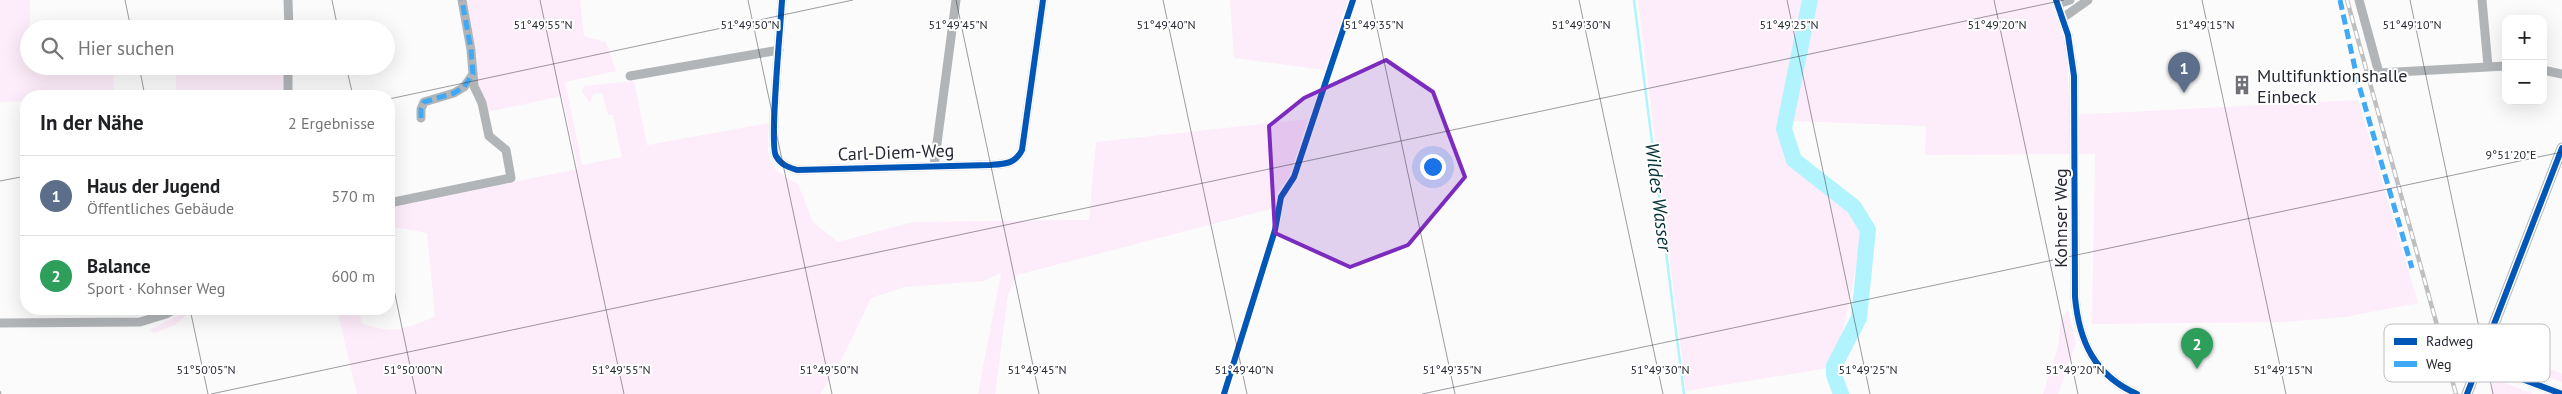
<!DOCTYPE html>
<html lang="de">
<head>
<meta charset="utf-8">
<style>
	body { margin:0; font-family:"PT Sans",sans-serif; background:#f2f2f2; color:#202124 }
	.controls { position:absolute; right:15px; top:15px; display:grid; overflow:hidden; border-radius:10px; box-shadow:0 5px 20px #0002 }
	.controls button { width:45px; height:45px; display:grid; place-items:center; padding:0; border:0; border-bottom:1px solid #e0e0e0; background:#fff; color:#202124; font:25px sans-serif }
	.you { position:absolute; left:1432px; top:166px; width:18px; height:18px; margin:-12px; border:4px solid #fff; border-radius:50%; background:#1a73e8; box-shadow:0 0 0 8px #1a73e833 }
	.badge { display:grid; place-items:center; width:32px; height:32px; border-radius:50%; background:#707278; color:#fff; font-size:16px; font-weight:700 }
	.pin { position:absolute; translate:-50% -41px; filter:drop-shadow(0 1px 2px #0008) }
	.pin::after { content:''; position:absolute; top:26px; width:18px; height:15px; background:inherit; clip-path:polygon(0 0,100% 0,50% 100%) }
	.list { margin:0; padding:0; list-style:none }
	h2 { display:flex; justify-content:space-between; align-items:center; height:65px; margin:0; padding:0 20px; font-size:21px }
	h2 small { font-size:16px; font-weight:400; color:#757577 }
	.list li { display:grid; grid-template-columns:32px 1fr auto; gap:15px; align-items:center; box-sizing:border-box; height:80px; padding:0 20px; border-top:1px solid #e0e0e0 }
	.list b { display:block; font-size:19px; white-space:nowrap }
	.list p { margin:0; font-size:16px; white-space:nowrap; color:#757577 }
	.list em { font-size:16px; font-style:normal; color:#757577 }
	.icon { flex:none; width:28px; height:28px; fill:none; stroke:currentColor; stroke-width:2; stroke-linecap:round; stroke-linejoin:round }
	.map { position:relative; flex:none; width:2562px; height:394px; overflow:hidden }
	.search { position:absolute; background:#fff; box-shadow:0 5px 20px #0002; left:20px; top:20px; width:375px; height:55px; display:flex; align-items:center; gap:12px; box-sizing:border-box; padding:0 18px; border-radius:28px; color:#757577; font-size:19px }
	.panel { position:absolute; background:#fff; box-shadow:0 5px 20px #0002; left:20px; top:90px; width:375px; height:225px; border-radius:20px }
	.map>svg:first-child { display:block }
	.green { fill:#fdecf9 }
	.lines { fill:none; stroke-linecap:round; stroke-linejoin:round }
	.stream { stroke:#b2f4fd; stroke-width:2.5 }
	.river { stroke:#b2f4fd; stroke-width:16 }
	.minor { stroke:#b2b5b8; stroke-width:9 }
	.major { stroke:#b5b8ba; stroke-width:11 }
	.rail-casing { stroke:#bebfc0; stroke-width:4.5 }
	.rail { stroke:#fff; stroke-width:2.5; stroke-dasharray:8; stroke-linecap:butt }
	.quiet { stroke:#3fa9f5; stroke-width:5; stroke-dasharray:10 5; stroke-linecap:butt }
	.cycleway-casing { stroke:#fff; stroke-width:9 }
	.cycleway { stroke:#0057b8; stroke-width:6 }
	.marked { fill:#7b2cbf; fill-opacity:0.2; stroke:#7b2cbf; stroke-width:4; stroke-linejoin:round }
	.ticks { fill:none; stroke:#252832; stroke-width:1; stroke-opacity:0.45 }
	.labels { text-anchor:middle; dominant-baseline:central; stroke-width:4; stroke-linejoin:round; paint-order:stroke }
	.poi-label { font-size:18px; fill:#252832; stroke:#fff; text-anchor:start }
	.street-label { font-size:18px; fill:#252832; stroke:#fff }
	.water-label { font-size:19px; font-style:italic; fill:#003036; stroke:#fff }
	.key { fill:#fff; stroke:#bebec2; stroke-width:1 }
	.key-label { font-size:14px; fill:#252832 }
	.ticks-label { font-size:12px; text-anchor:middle; fill:#252832; stroke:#fff; stroke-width:4; stroke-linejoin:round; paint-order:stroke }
</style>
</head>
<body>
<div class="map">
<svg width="2562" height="394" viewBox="0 0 2562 394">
	<rect width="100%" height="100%" fill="#fbfbfb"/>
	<!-- green -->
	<g class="green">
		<polygon points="0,0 30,0 29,66 113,66 114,96 26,96 26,101 0,102"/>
		<path d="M466 0H580L584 36 606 42 616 71 565 82 582 165 622 157 613 115H608L602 93 593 94 590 103 582 92 584 86 634 81 647 145 769 123C767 159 764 167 798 184L813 222 838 242 913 222 1089 220 1096 142 1308 119 1290 176 1276 194 1274 208 1017 275 1008 295 995 394H978L1001 273 983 281 905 287 871 298 840 363 820 394H357L337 309H358L362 323C390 335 408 329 435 316L427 233 389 226V207L578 169 562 96 487 112 476 74 477 57Z"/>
		<polygon points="1230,0 1348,0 1326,70 1234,58"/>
		<polygon points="1638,0 1806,0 1781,130 1791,162 1852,209 1864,231 1835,367 1686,391"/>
		<polygon points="1814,0 2050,0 2066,46 2070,115 2358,100 2418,303 2345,317 2282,322 2092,324 2095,154 1925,155 1926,126 1791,121"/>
		<polygon points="176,66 284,66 283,94 176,96"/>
		<polygon points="184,309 194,309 175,325 154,333 150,330 179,315"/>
		<polygon points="2068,310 2076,343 2058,394 2043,394 2058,347 2061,319"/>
		<polygon points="2498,342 2502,344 2501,350 2562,374 2562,382 2503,359 2497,347"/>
		<polygon points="2497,380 2533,394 2492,394 2492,381"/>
	</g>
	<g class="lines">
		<!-- stream -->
		<polyline class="stream" points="1634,0 1684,394"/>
		<!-- river -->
		<polyline class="river" points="1810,0 1784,129 1794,160 1854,207 1868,230 1859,318 1834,366 1834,375 1841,394"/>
		<!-- minor -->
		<g class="minor">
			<polyline points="288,0 289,29"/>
			<path d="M782 0C781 22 769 145 776 156 781 165 788 167 797 170L990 165C1005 164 1015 164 1022 150L1043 0"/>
			<path d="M2056 0 2068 35 2074 76 2075 297C2079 341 2094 375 2137 394"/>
			<polyline points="2359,0 2379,73 2506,66"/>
			<polyline points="2482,0 2488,66"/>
			<polyline points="2058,4 2070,0"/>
			<polyline points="2064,17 2088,0"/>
			<polyline points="2543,70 2562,74"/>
			<polyline points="630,76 779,50"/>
			<polyline points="288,96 288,66"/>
			<polyline points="421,118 421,109 424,102 454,93 464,87 473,74 471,50 462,0"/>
			<polyline points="934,166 956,0"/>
			<polyline points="389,203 511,178 506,150 489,136 482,103 474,86 473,74"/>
			<polyline points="0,323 140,322 166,314 176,309"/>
			<polyline points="2479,363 2562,394"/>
		</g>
		<!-- major -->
		<polyline class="major" points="2467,394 2562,148"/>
		<defs>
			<polyline id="rail" points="2347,0 2456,394"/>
		</defs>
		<!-- rail casing -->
		<use href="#rail" class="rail-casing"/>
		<!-- rail -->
		<use href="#rail" class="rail"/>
		<!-- quiet -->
		<g class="quiet">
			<polyline points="2340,0 2358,82 2412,268"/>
			<polyline points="421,118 421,109 424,102 454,93 464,87 473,74 471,50 462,0"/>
		</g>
		<defs>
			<g id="cycleway">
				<path d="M782 0C781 22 769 145 776 156 781 165 788 167 797 170L990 165C1005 164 1015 164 1022 150L1043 0"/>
				<path d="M2056 0 2068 35 2074 76 2075 297C2079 341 2094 375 2137 394"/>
				<polyline points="2479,363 2562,394"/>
				<polyline points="1224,394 1275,230 1281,197 1294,177 1353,0"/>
				<polyline points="2467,394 2562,148"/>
			</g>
		</defs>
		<!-- cycleway casing -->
		<use href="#cycleway" class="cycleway-casing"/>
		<!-- cycleway -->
		<use href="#cycleway" class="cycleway"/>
	</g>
	<!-- marked area -->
	<path class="marked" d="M1386 60 1433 92 1465 177 1408 245 1350 267 1275 233 1269 126 1304 98Z"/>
	<!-- ticks -->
	<path class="ticks" d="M125 0 131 29M332 0 338 29M540 0 624 394M748 0 832 394M956 0 1039 394M1163 0 1247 394M1371 0 1455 394M1579 0 1663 394M1787 0 1870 394M1994 0 2078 394M2202 0 2286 394M2410 0 2493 394M139 66 145 96M346 66 353 96M389 99 853 0M0 181 26 176M389 266 416 394M190 309 208 394M0 391 1 394M211 394 2064 0M1422 394 2562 152"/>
	<!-- icons -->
	<defs>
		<symbol id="building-bare" viewBox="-9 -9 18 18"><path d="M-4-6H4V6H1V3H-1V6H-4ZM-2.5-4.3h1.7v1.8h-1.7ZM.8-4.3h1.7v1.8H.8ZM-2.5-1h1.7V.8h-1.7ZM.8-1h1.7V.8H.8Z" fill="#707278" stroke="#fff" stroke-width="2.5" paint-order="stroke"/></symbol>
	</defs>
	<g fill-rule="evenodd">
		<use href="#building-bare" x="2228" y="71" width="28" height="28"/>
	</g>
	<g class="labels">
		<!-- poi labels -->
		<g class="poi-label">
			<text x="2257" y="75">Multifunktionshalle<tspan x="2257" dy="21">Einbeck</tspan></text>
		</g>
		<!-- street labels -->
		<g class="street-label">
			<text transform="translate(896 152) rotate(-2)">Carl-Diem-Weg</text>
			<text transform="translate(2060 218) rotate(-90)">Kohnser Weg</text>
		</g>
		<!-- water labels -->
		<g class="water-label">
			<text transform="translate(1659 197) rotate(83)">Wildes Wasser</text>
		</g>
	</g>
	<!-- legend -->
	<rect x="2384" y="324" width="166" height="58" rx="8" class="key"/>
	<rect x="2394" y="338" width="23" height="7" fill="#0057b8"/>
	<rect x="2394" y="361" width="23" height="6" fill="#3fa9f5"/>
	<g class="key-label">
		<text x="2426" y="346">Radweg</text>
		<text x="2426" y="369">Weg</text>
	</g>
	<g class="ticks-label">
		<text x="543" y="29">51°49'55"N</text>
		<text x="750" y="29">51°49'50"N</text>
		<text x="958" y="29">51°49'45"N</text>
		<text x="1166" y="29">51°49'40"N</text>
		<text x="1374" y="29">51°49'35"N</text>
		<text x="1581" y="29">51°49'30"N</text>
		<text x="1789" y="29">51°49'25"N</text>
		<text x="1997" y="29">51°49'20"N</text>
		<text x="2205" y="29">51°49'15"N</text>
		<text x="2412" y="29">51°49'10"N</text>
		<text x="2511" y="159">9°51'20"E</text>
		<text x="206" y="374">51°50'05"N</text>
		<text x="413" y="374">51°50'00"N</text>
		<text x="621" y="374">51°49'55"N</text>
		<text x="829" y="374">51°49'50"N</text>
		<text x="1037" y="374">51°49'45"N</text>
		<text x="1244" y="374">51°49'40"N</text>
		<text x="1452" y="374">51°49'35"N</text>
		<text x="1660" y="374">51°49'30"N</text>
		<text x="1868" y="374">51°49'25"N</text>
		<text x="2075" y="374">51°49'20"N</text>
		<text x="2283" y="374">51°49'15"N</text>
	</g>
</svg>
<div class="controls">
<button>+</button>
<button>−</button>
</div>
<div class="you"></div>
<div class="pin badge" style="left:2184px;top:93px;background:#5c6f8a">1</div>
<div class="pin badge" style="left:2197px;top:369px;background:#2e9e5b">2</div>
<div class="search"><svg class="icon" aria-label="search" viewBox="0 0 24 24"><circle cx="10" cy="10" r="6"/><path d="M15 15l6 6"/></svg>Hier suchen</div>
<section class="panel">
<h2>In der Nähe<small>2 Ergebnisse</small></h2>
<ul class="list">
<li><span class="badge" style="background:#5c6f8a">1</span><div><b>Haus der Jugend</b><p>Öffentliches Gebäude</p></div><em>570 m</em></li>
<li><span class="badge" style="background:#2e9e5b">2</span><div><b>Balance</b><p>Sport · Kohnser Weg</p></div><em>600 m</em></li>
</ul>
</section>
</div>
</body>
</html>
